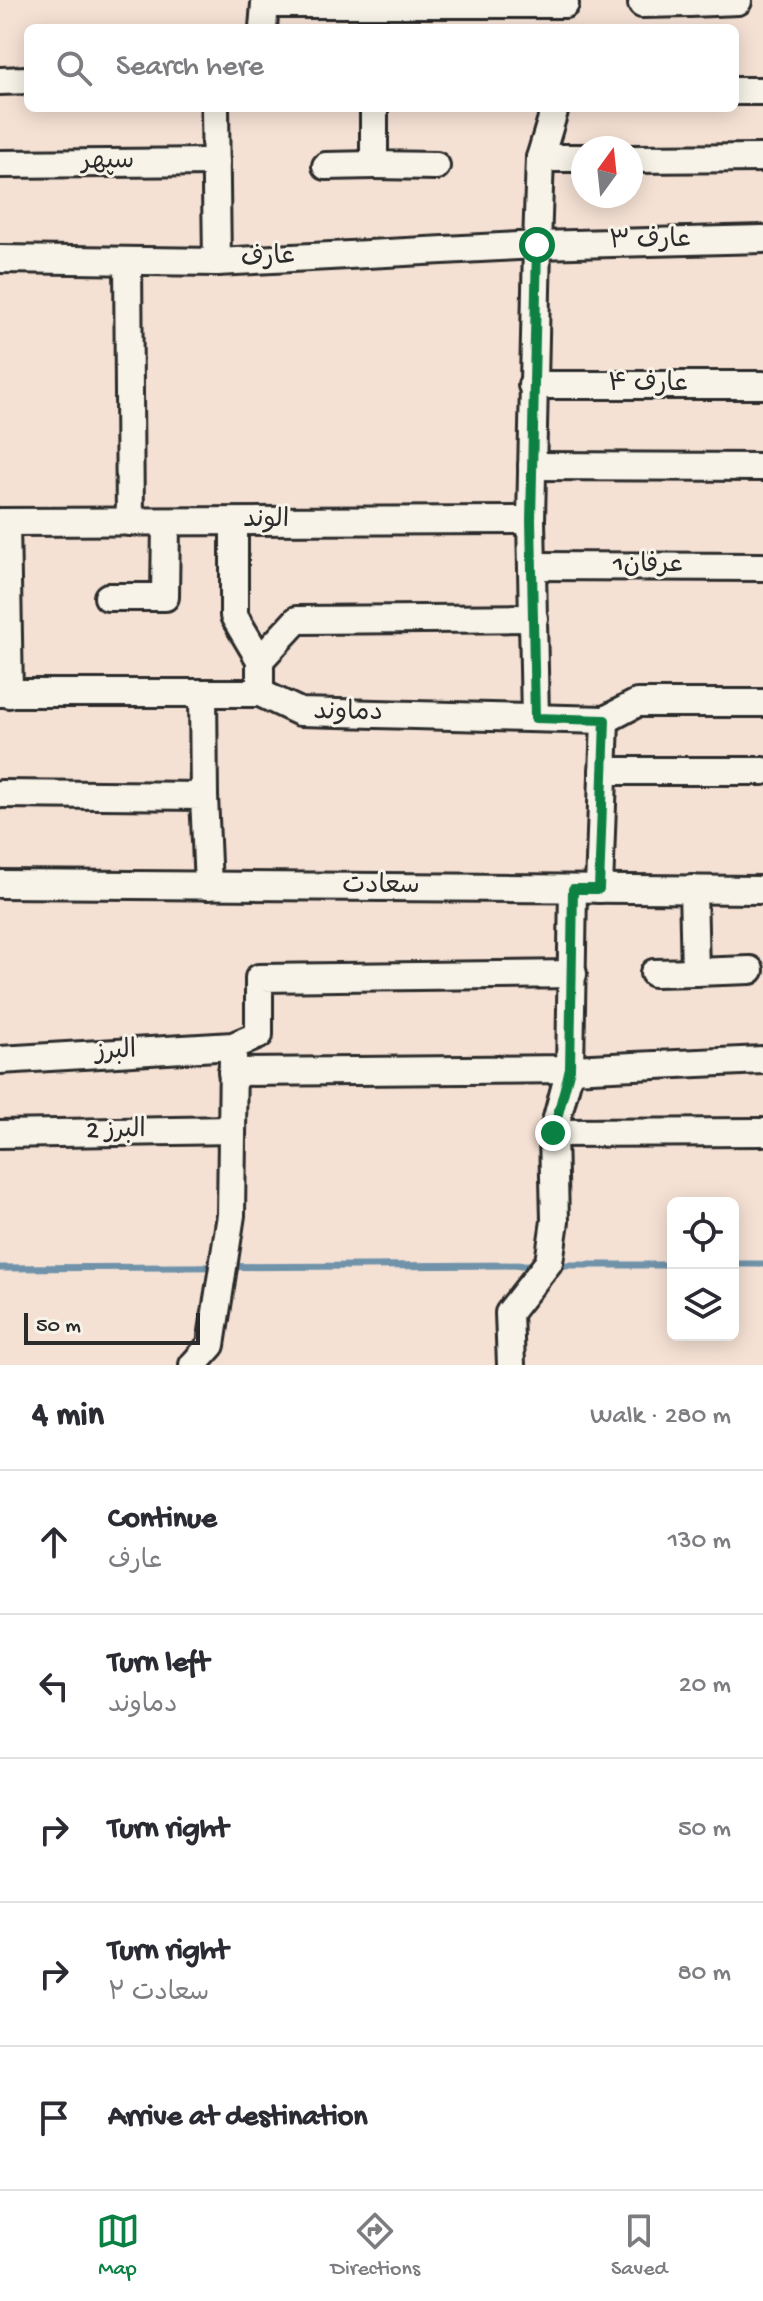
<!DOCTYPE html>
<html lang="en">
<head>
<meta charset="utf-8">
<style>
	body { margin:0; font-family:"Gochi Hand","Playpen Sans Arabic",sans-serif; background:#f2f2f3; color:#2b2b33 }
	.controls { position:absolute; right:24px; bottom:24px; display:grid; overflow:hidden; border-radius:12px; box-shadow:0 4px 20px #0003 }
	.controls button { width:72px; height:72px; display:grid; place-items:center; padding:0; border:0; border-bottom:2px solid #e1e1e2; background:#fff; color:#2b2b33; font:40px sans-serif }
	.compass { position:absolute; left:571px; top:136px; width:72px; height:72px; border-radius:50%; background:#fff; box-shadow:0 4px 20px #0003; rotate:15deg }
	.scale { position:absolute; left:24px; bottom:20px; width:176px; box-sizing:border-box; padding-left:8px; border:4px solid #2b2b2b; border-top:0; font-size:22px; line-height:28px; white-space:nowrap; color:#2b2b2b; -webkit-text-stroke:6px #f7f3e8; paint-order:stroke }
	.stop { position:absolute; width:24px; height:24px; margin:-18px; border:6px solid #0b8043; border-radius:50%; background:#fff }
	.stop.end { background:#0b8043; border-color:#fff; box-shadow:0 2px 8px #0008 }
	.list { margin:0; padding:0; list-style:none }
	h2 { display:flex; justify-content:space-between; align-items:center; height:104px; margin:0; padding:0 32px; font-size:34px }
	h2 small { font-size:26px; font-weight:400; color:#7c7c81 }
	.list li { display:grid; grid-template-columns:52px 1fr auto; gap:24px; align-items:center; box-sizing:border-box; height:144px; padding:0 32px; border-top:2px solid #e1e1e2 }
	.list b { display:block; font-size:30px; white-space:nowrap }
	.list p { margin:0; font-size:26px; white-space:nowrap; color:#7c7c81 }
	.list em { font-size:26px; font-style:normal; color:#7c7c81 }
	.icon { flex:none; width:44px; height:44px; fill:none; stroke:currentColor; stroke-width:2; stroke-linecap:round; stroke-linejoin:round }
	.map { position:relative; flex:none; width:763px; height:1365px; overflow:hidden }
	.search { position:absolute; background:#fff; box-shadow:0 4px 20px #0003; left:24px; right:24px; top:24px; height:88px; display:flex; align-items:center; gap:20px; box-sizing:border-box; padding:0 28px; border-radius:12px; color:#7c7c81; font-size:30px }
	.sheet { height:824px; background:#fff }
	nav { display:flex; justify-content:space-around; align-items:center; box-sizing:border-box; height:112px; border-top:2px solid #e1e1e2; background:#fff; font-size:22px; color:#7c7c81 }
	nav a { display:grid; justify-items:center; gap:4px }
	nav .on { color:#0b8043 }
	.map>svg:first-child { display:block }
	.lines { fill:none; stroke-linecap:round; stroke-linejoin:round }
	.stream { stroke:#6f93aa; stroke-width:7 }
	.minor-casing { stroke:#2b2b2b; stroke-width:32 }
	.minor { stroke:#f7f3e8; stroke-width:26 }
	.route { stroke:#0b8043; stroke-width:10 }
	.labels { text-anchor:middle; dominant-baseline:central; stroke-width:6; stroke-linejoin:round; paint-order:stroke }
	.street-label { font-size:26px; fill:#2b2b2b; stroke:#f7f3e8 }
</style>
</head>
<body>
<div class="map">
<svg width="763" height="1365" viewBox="0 0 763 1365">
	<rect width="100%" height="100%" fill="#f5e1d4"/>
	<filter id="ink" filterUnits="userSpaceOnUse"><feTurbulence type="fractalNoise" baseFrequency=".0125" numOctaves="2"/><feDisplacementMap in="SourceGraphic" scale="16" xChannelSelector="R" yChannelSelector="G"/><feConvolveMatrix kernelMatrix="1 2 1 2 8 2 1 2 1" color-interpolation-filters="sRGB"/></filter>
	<g filter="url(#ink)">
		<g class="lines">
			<!-- stream -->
			<g class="stream">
				<polyline points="733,1264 763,1264"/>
				<polyline points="555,1265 673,1265"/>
				<polyline points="0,1268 539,1265"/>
			</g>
			<defs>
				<g id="minor">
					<polyline points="689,0 689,3 738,1"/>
					<polyline points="642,4 689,3"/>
					<polyline points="263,28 265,4 565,4"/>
					<polyline points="0,81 28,80"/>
					<polyline points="735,91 763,91"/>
					<polyline points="215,108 217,262"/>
					<polyline points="374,108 374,165 436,166"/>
					<polyline points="540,158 583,158"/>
					<polyline points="631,159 763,158"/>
					<polyline points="0,164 216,162"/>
					<polyline points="326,166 374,165"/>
					<polyline points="0,259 217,262 537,245 763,239"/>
					<polyline points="128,261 130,522"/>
					<polyline points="532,385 763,385"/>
					<polyline points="532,466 763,467"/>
					<polyline points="0,522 531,520"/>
					<polyline points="6,522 9,694"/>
					<polyline points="234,522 234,616 260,660"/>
					<polyline points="532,566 763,567"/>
					<polyline points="108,597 165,597 166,522"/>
					<polyline points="0,693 260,693 300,712 605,720 637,703 763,703"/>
					<polyline points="203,693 204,796"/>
					<polyline points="260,693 260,660 297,620 534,618"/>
					<polyline points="535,718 531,520 537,245 540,158 555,108"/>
					<polyline points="603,771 763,771"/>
					<polyline points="0,794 204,796 208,886"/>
					<polyline points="0,884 763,890"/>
					<polyline points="599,889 605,720"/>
					<polyline points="693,889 695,972 750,970"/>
					<polyline points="654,973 695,972"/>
					<polyline points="0,1060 233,1046 259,1035 259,978 573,974"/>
					<polyline points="232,1072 570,1069 763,1060"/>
					<polyline points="553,1133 763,1132"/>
					<polyline points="0,1134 232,1130"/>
					<polyline points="193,1365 211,1345 231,1215 233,1057"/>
					<polyline points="511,1365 509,1313 549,1262 555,1221 553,1133 570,1069 573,889"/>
				</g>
			</defs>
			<!-- minor casing -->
			<use href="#minor" class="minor-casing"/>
			<!-- minor -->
			<use href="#minor" class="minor"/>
		</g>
	</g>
	<g class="lines" filter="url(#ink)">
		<!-- route -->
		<polyline class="route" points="537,245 531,520 535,718 605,720 599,889 573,889 570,1069 553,1133"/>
	</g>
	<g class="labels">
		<!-- street labels -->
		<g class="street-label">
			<text transform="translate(108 163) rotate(-1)">سپهر</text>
			<text transform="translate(650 242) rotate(-1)">عارف ۳</text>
			<text transform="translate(268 259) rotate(-3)">عارف</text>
			<text x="648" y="385">عارف ۴</text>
			<text x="266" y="521">الوند</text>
			<text x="648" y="566">عرفان1</text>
			<text transform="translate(348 714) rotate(1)">دماوند</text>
			<text x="381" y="887">سعادت</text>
			<text transform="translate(116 1053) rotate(-3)">البرز</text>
			<text transform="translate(116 1132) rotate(-1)">البرز 2</text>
		</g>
	</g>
</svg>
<div class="controls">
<button><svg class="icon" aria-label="locate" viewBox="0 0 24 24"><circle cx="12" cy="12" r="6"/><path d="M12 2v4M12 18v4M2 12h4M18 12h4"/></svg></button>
<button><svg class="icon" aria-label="layers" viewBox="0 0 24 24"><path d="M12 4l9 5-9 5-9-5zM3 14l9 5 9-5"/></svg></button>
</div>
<svg class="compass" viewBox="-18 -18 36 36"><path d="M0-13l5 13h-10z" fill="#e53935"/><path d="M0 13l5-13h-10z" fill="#7c7c81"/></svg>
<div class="scale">50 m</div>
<div class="stop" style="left:537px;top:245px"></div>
<div class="stop end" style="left:553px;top:1133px"></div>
<div class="search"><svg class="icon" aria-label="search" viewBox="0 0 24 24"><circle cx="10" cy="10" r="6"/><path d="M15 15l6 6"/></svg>Search here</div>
</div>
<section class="sheet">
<h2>4 min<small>Walk · 280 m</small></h2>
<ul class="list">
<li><svg class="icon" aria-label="ahead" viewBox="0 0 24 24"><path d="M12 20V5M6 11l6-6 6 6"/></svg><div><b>Continue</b><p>عارف</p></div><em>130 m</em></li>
<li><svg class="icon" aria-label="left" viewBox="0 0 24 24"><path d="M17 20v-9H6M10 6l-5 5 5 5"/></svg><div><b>Turn left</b><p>دماوند</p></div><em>20 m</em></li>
<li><svg class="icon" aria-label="right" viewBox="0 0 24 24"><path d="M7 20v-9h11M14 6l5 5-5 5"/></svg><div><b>Turn right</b></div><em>50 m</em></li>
<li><svg class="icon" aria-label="right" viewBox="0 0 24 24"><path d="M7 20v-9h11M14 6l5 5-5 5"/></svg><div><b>Turn right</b><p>سعادت ۲</p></div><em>80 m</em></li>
<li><svg class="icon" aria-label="arrive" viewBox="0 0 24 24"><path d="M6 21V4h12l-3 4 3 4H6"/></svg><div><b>Arrive at destination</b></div></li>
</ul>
</section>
<nav>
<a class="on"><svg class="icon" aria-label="map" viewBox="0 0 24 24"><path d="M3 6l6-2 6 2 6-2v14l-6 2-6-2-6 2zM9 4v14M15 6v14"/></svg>Map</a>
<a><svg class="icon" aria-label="directions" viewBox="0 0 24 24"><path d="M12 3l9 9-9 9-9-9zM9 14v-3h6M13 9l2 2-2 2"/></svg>Directions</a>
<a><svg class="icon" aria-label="saved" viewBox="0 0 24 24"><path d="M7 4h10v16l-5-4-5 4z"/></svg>Saved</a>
</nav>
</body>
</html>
